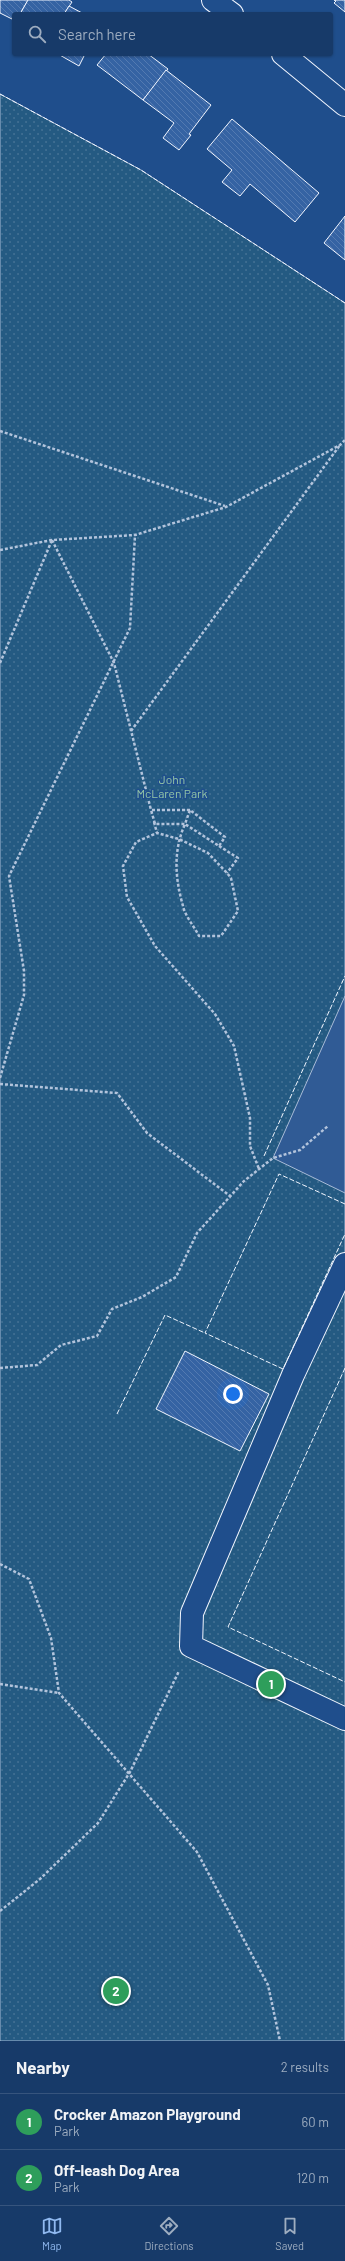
<!DOCTYPE html>
<html lang="en">
<head>
<meta charset="utf-8">
<style>
	body { margin:0; font-family:Barlow,sans-serif; background:#244571; color:#f1f3f6 }
	.you { position:absolute; left:233px; top:1394px; width:14px; height:14px; margin:-10px; border:3px solid #fff; border-radius:50%; background:#1a73e8; box-shadow:0 0 0 6px #1a73e833 }
	.badge { display:grid; place-items:center; width:26px; height:26px; border-radius:50%; background:#90b9f0; color:#fff; font-size:13px; font-weight:700 }
	.pin { position:absolute; translate:-50% -50%; border:2px solid #fff; box-shadow:0 1px 4px #0006 }
	.list { margin:0; padding:0; list-style:none }
	h2 { display:flex; justify-content:space-between; align-items:center; height:52px; margin:0; padding:0 16px; font-size:17px }
	h2 small { font-size:13px; font-weight:400; color:#9eadc0 }
	.list li { display:grid; grid-template-columns:26px 1fr auto; gap:12px; align-items:center; box-sizing:border-box; height:56px; padding:0 16px; border-top:1px solid #36547d }
	.list b { display:block; font-size:15px; white-space:nowrap }
	.list p { margin:0; font-size:13px; white-space:nowrap; color:#9eadc0 }
	.list em { font-size:13px; font-style:normal; color:#9eadc0 }
	.icon { flex:none; width:22px; height:22px; fill:none; stroke:currentColor; stroke-width:2; stroke-linecap:round; stroke-linejoin:round }
	.map { position:relative; flex:none; width:345px; height:2041px; overflow:hidden }
	.search { position:absolute; background:#173a69; box-shadow:0 1px 3px #0004; left:12px; right:12px; top:12px; height:44px; display:flex; align-items:center; gap:10px; box-sizing:border-box; padding:0 14px; border-radius:4px; color:#9eadc0; font-size:15px }
	.sheet { height:164px; background:#173a69 }
	nav { display:flex; justify-content:space-around; align-items:center; box-sizing:border-box; height:56px; border-top:1px solid #36547d; background:#173a69; font-size:11px; color:#9eadc0 }
	nav a { display:grid; justify-items:center; gap:2px }
	nav .on { color:#90b9f0 }
	.map>svg:first-child { display:block }
	.park { fill:url(#park-dots); stroke:#a8bbd7 }
	.parking { fill:#305b95; stroke:#a8bbd7 }
	.building { fill:url(#building-back-hatch); stroke:#f2f6ff }
	.lines { fill:none; stroke-linecap:round; stroke-linejoin:round }
	.pedestrian-casing { stroke:#f2f6ff; stroke-width:24 }
	.primary-casing { stroke:#f2f6ff; stroke-width:24 }
	.path { stroke:#b3c4dc; stroke-width:2.5; stroke-dasharray:3 2; stroke-linecap:butt }
	.pedestrian { stroke:#1f4e8c; stroke-width:22 }
	.primary { stroke:#1f4e8c; stroke-width:22 }
	.fence { stroke:#f2f6ff; stroke-width:1; stroke-dasharray:5 2; stroke-linecap:butt }
	.labels { text-anchor:middle; dominant-baseline:central; stroke-width:3; stroke-linejoin:round; paint-order:stroke }
	.park-label { font-size:12px; fill:#97c8a6; stroke:#1f4e8c }
</style>
</head>
<body>
<div class="map">
<svg width="345" height="2041" viewBox="0 0 345 2041">
	<defs>
		<pattern id="park-dots" width="8" height="8" patternUnits="userSpaceOnUse"><rect width="8" height="8" fill="#245a82"/><path d="M2 2h.1M6 6h.1" fill="none" stroke="#447295" stroke-width="1.8" stroke-linecap="round"/></pattern>
		<pattern id="building-back-hatch" width="6" height="6" patternUnits="userSpaceOnUse"><rect width="6" height="6" fill="#3563a3"/><path d="M-1 5l2 2M0 0l6 6M5-1l2 2" fill="none" stroke="#537ab1"/></pattern>
	</defs>
	<rect width="100%" height="100%" fill="#1f4e8c"/>
	<!-- park -->
	<polygon class="park" points="0,94 141,170 345,303 345,2041 0,2041"/>
	<!-- parking -->
	<polygon class="parking" points="345,996 345,1193 273,1158"/>
	<!-- building -->
	<g class="building">
		<polygon points="0,0 28,0 20,14 14,14 14,20 0,13"/>
		<polygon points="28,0 69,0 72,2 64,14 20,14"/>
		<polygon points="334,0 345,0 345,12 334,3 336,1"/>
		<polygon points="69,6 84,14 64,14"/>
		<polygon points="58,54 85,54 79,66"/>
		<polygon points="106,54 148,54 168,69 143,100 97,65"/>
		<polygon points="166,70 211,105 189,134 191,135 179,150 163,138 174,123 143,100"/>
		<polygon points="232,119 319,193 295,222 250,184 240,196 222,182 232,170 207,149"/>
		<polygon points="345,216 345,260 324,243"/>
		<polygon points="185,1351 269,1394 240,1451 156,1409"/>
	</g>
	<g class="lines">
		<defs>
			<polyline id="pedestrian" points="345,1264 293,1375 192,1613 191,1646 345,1719"/>
			<g id="primary">
				<polyline points="213,0 232,14"/>
				<polyline points="283,54 345,105"/>
			</g>
		</defs>
		<!-- pedestrian casing -->
		<use href="#pedestrian" class="pedestrian-casing"/>
		<!-- primary casing -->
		<use href="#primary" class="primary-casing"/>
		<!-- path -->
		<g class="path">
			<polyline points="0,431 225,506"/>
			<polyline points="52,540 114,663 151,810"/>
			<polyline points="0,550 52,540 135,535 226,507 340,445 345,440"/>
			<polyline points="0,663 52,540"/>
			<polyline points="131,731 340,445"/>
			<path d="M190 810H151L155 824H185L190 810 225 837 219 846 185 824C173 851 175 878 183 906 185 916 194 926 199 936H221L238 911 231 878 227 873 208 853 179 839 157 833 136 842 123 866 127 897 155 946 215 1014 234 1046 250 1118V1146L259 1169"/>
			<polyline points="154,822 157,833"/>
			<polyline points="219,846 238,858 227,873"/>
			<polyline points="0,1078 24,995 24,971 9,876 130,628 135,535"/>
			<polyline points="0,1084 117,1093 147,1133 230,1196"/>
			<polyline points="0,1368 37,1365 61,1345 97,1336 112,1309 142,1297 176,1277 197,1233 244,1181 273,1158 300,1150 328,1126"/>
			<polyline points="0,1564 29,1579 51,1638 59,1693 197,1852 268,1985 280,2041"/>
			<polyline points="0,1684 59,1693"/>
			<polyline points="0,1911 40,1879 98,1823 130,1772 179,1671"/>
		</g>
		<!-- pedestrian -->
		<use href="#pedestrian" class="pedestrian"/>
		<!-- primary -->
		<use href="#primary" class="primary"/>
		<!-- fence -->
		<g class="fence">
			<polyline points="0,94 141,170 345,303"/>
			<polyline points="264,1156 345,976"/>
			<polyline points="345,1204 279,1174 205,1333 283,1369 345,1234"/>
			<polyline points="345,1368 228,1627 345,1682"/>
			<polyline points="117,1414 165,1315 205,1333"/>
		</g>
	</g>
	<g class="labels">
		<!-- park labels -->
		<g class="park-label">
			<text x="172" y="779">John<tspan x="172" dy="14">McLaren Park</tspan></text>
		</g>
	</g>
</svg>
<div class="you"></div>
<div class="pin badge" style="left:271px;top:1684px;background:#2e9e5b">1</div>
<div class="pin badge" style="left:116px;top:1991px;background:#2e9e5b">2</div>
<div class="search"><svg class="icon" aria-label="search" viewBox="0 0 24 24"><circle cx="10" cy="10" r="6"/><path d="M15 15l6 6"/></svg>Search here</div>
</div>
<section class="sheet">
<h2>Nearby<small>2 results</small></h2>
<ul class="list">
<li><span class="badge" style="background:#2e9e5b">1</span><div><b>Crocker Amazon Playground</b><p>Park</p></div><em>60 m</em></li>
<li><span class="badge" style="background:#2e9e5b">2</span><div><b>Off-leash Dog Area</b><p>Park</p></div><em>120 m</em></li>
</ul>
</section>
<nav>
<a class="on"><svg class="icon" aria-label="map" viewBox="0 0 24 24"><path d="M3 6l6-2 6 2 6-2v14l-6 2-6-2-6 2zM9 4v14M15 6v14"/></svg>Map</a>
<a><svg class="icon" aria-label="directions" viewBox="0 0 24 24"><path d="M12 3l9 9-9 9-9-9zM9 14v-3h6M13 9l2 2-2 2"/></svg>Directions</a>
<a><svg class="icon" aria-label="saved" viewBox="0 0 24 24"><path d="M7 4h10v16l-5-4-5 4z"/></svg>Saved</a>
</nav>
</body>
</html>
